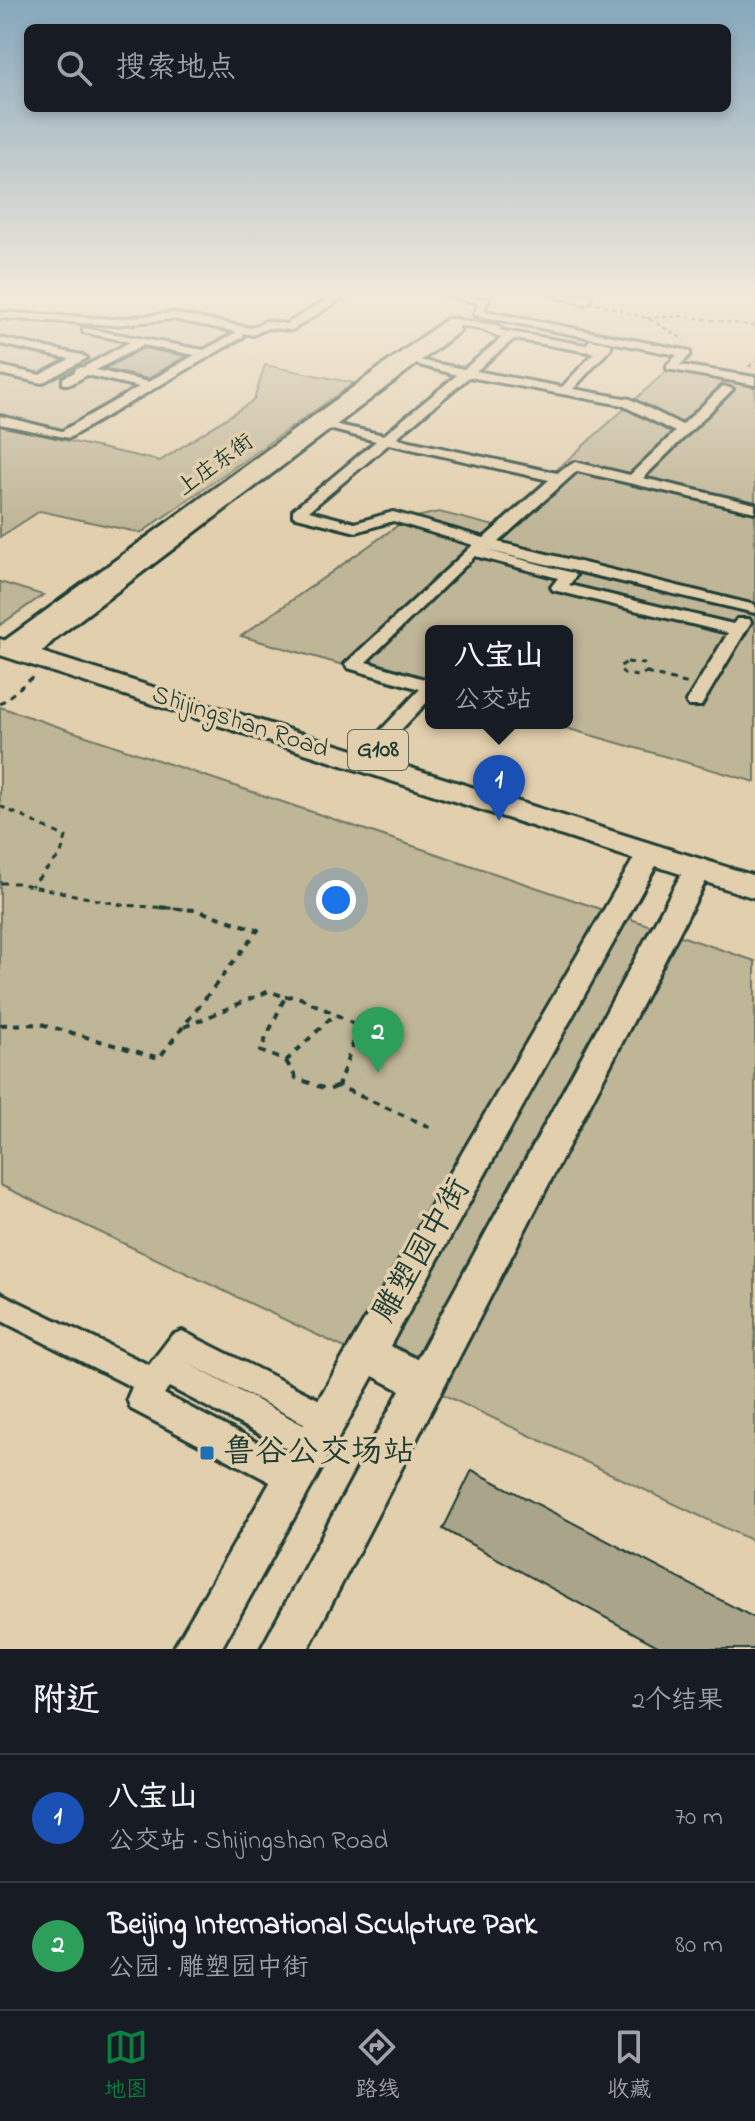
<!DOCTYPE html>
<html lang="zh">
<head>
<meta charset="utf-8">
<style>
	body { margin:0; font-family:"Indie Flower","LXGW WenKai TC",sans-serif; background:#242831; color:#f1f3f6 }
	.you { position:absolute; left:336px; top:900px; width:28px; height:28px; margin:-20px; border:6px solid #fff; border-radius:50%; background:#1a73e8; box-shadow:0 0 0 12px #1a73e833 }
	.badge { display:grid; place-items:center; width:52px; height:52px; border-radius:50%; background:#0b8043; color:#fff; font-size:26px; font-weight:700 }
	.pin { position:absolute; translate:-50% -66px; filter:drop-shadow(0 2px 4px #0008) }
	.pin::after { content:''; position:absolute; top:42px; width:28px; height:24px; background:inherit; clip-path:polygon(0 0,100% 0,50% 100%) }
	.popup { position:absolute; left:425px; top:625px; width:148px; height:104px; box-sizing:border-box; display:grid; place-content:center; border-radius:12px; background:#171b24; filter:drop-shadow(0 2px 6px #0005); font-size:26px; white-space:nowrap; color:#9ea1a6 }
	.popup b { font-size:30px; color:#f1f3f6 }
	.popup::after { content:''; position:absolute; left:50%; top:100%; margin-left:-16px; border:16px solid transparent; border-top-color:#171b24 }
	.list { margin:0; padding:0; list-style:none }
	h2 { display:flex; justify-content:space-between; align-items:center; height:104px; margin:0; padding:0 32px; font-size:34px }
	h2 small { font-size:26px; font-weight:400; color:#9ea1a6 }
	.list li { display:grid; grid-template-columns:52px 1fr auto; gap:24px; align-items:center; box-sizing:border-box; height:128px; padding:0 32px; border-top:2px solid #363941 }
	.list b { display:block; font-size:30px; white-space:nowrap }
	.list p { margin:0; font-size:26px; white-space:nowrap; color:#9ea1a6 }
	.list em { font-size:26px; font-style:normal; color:#9ea1a6 }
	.icon { flex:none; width:44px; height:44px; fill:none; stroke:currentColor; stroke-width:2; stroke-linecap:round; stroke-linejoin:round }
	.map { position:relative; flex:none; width:755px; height:1649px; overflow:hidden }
	.search { position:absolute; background:#171b24; box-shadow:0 4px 12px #0003; left:24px; right:24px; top:24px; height:88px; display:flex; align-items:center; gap:20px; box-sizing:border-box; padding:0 28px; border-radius:12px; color:#9ea1a6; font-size:30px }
	.sheet { height:360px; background:#171b24 }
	nav { display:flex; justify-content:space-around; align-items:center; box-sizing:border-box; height:112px; border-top:2px solid #363941; background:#171b24; font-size:22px; color:#9ea1a6 }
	nav a { display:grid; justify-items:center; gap:4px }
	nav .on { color:#0b8043 }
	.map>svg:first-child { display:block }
	.built { fill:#d1c2a2 }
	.green { fill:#bfb597; stroke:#6f7966; stroke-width:2 }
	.building { fill:#a9a48a; stroke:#1f3d34; stroke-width:2 }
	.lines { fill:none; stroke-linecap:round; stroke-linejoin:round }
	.minor-casing { stroke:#1f3d34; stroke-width:6 }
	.major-casing { stroke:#1f3d34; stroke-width:6 }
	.highway-casing { stroke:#1f3d34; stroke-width:6 }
	.path-far2 { stroke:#1f3d34; stroke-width:2; stroke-dasharray:4 4; stroke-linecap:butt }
	.path-far1 { stroke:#1f3d34; stroke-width:3; stroke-dasharray:6 6; stroke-linecap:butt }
	.path { stroke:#1f3d34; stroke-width:4; stroke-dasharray:7 7; stroke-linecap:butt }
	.minor { fill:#e2cfad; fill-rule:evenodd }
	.major { fill:#e2cfad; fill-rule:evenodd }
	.highway { fill:#e2cfad; fill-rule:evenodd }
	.poi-dot { fill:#1f6fb2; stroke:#e2cfad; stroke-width:3 }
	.labels { text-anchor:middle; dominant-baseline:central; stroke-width:7; stroke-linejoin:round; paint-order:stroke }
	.far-street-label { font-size:22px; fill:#1f3d34; stroke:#e2cfad }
	.shield { fill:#e2cfad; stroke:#5a6958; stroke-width:2 }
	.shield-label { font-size:24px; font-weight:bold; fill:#1f3d34 }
	.street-label { font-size:26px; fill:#1f3d34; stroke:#e2cfad }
	.near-street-label { font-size:32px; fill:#1f3d34; stroke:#e2cfad }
	.near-poi-label { font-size:32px; fill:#1f3d34; stroke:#e2cfad; text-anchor:start }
</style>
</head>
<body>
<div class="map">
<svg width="755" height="1649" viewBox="0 0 755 1649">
	<rect width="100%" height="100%" fill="#e2cfad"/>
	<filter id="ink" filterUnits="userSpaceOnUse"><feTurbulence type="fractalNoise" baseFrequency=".0125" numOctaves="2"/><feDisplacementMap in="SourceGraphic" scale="16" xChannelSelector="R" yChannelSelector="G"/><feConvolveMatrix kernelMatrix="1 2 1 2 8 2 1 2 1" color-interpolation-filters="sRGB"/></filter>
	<g filter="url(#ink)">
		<!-- built -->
		<polygon class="built" points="156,316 247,333 68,439 0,423 0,317 58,321 115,333"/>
		<!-- green -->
		<g class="green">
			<polygon points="265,365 354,383 141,533 40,511 0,537 0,426 160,461 254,400"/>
			<polygon points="671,367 755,381 755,782 548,723 567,723 567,631 431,631 431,690 241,636 407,519 439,512 494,526"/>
			<polygon points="0,582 43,595 0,625"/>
			<polygon points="0,707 755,961 755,1542 0,1185"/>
		</g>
		<!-- building -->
		<g class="building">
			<polygon points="143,348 186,356 148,379 104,369"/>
			<polygon points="472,1470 755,1618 755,1649 663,1649 443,1529"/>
		</g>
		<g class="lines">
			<defs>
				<g id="minor">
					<path d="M335 295H348L292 330 268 328 253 335 243 333V337L69 438 0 424V416L62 431 139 387 87 375 71 384H63V378L75 372 76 368 84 367 130 342 83 332V328L204 350 237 332 172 319 115 325 0 318V312L115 319 172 313 251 328 266 321 286 324ZM143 345 195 355 148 382 96 370Z"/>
					<polygon points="446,295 489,299 484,311 690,351 690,355 680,365 755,377 755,385 667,369 667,365 677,355 474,315 479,303"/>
					<polygon points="550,295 591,295 590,301 585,304"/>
					<path d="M452 319 496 325 501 328 499 330 586 345 590 340 611 344V348L573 389 630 399 682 425 723 386 733 389 643 478 755 504V512L577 471 498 542 755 605V613L486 550 573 573 576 576 569 585 733 624 737 619H749L751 622 701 706H689L686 702 728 633 553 590 551 587 558 578 475 556 366 662 431 681V698L380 752H366L364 748 420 689 348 668 345 664 473 545 393 521 356 532 293 516V510L376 441 309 424 315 420 384 435 457 375 408 362V358L464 369 502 338 481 329 448 324 447 322ZM514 339 594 353 562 387 476 371ZM469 377 622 405 675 432 630 475 575 462 557 473 396 438ZM389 444 549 480 484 538 393 512 355 523 309 511Z"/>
					<polygon points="0,338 81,355 87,358 42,383 0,374 0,366 40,375 70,359 0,344"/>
					<polygon points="0,1293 149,1365 172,1335 182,1331 338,1409 342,1420 338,1431 327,1435 187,1363 322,1435 327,1446 322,1457 311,1461 169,1387 164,1394 304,1467 309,1478 304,1489 293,1494 131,1409 127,1399 132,1387 0,1320"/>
				</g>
				<g id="major">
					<path d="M447 319H457L460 331 57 637C45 648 34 664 16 660L14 654H0V644Z"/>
					<polygon points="650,844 659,847 663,853 390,1346 417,1359 684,869 688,863 708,863 712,869 308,1649 261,1649 400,1390 373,1376 221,1649 173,1649 637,853 641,847"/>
				</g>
				<polygon id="highway" points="0,639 755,876 755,898 0,655"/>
			</defs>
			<!-- minor casing -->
			<use href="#minor" class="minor-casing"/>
			<!-- major casing -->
			<use href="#major" class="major-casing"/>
			<!-- highway casing -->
			<use href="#highway" class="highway-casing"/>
			<!-- path-far2 -->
			<g class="path-far2">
				<polyline points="596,303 647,318 685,340"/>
				<polyline points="647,318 683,316 755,326"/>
				<polyline points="749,367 755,361"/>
			</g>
			<!-- path-far1 -->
			<g class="path-far1">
				<polygon points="627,662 644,664 647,672 638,676 624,674 619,667"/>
				<polyline points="646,673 689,684"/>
				<polyline points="0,704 34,676"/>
				<polyline points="0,806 66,837 61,854 31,886"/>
				<polyline points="0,883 18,883 122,905 185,909"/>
			</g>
			<!-- path -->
			<g class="path">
				<polyline points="285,997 296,996 335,1014"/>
				<polyline points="0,1025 41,1024 159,1058 258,930 196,910 155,907"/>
				<polyline points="184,1027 269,991 285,997 260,1051 286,1061 335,1014 359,1027 338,1086 434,1129"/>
				<polyline points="286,1061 296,1078 329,1090 338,1086"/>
			</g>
			<!-- minor -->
			<use href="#minor" class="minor"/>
			<!-- major -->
			<use href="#major" class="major"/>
			<!-- highway -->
			<use href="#highway" class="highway"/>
		</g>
	</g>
	<!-- sky -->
	<linearGradient id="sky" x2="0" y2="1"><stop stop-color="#86a7bc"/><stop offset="0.56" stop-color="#f2e9da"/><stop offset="1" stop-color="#f2e9da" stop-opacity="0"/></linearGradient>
	<rect width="755" height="526" fill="url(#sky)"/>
	<!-- markers -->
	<rect class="poi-dot" x="199" y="1445" width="16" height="16" rx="4"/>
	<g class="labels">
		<!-- far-street labels -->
		<g class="far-street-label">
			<text transform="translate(216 466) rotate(-36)">上庄东街</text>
		</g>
		<!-- shield labels -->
		<rect class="shield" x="348" y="730" width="60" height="40" rx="6"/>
		<g class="shield-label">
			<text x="378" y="750">G108</text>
		</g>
		<!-- street labels -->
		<g class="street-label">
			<text transform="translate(240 723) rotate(18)">Shijingshan Road</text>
		</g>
		<!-- near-street labels -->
		<g class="near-street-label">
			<text transform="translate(423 1251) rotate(-60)">雕塑园中街</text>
		</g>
		<!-- near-poi labels -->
		<g class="near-poi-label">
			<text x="223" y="1453">鲁谷公交场站</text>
		</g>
	</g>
</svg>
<div class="you"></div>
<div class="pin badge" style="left:499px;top:821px;background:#1a4fb4">1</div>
<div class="popup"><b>八宝山</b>公交站</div>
<div class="pin badge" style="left:378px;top:1073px;background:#2e9e5b">2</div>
<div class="search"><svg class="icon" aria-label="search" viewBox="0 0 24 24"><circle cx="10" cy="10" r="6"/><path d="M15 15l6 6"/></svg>搜索地点</div>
</div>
<section class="sheet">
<h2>附近<small>2个结果</small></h2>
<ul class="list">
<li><span class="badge" style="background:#1a4fb4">1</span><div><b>八宝山</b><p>公交站 · Shijingshan Road</p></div><em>70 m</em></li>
<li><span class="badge" style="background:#2e9e5b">2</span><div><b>Beijing International Sculpture Park</b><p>公园 · 雕塑园中街</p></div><em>80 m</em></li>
</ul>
</section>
<nav>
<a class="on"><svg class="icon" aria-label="map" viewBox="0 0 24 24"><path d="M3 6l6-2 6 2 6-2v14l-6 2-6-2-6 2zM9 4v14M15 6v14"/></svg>地图</a>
<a><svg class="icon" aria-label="directions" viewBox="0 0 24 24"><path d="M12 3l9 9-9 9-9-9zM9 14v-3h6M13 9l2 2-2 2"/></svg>路线</a>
<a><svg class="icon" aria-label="saved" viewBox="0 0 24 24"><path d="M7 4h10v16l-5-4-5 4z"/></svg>收藏</a>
</nav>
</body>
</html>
